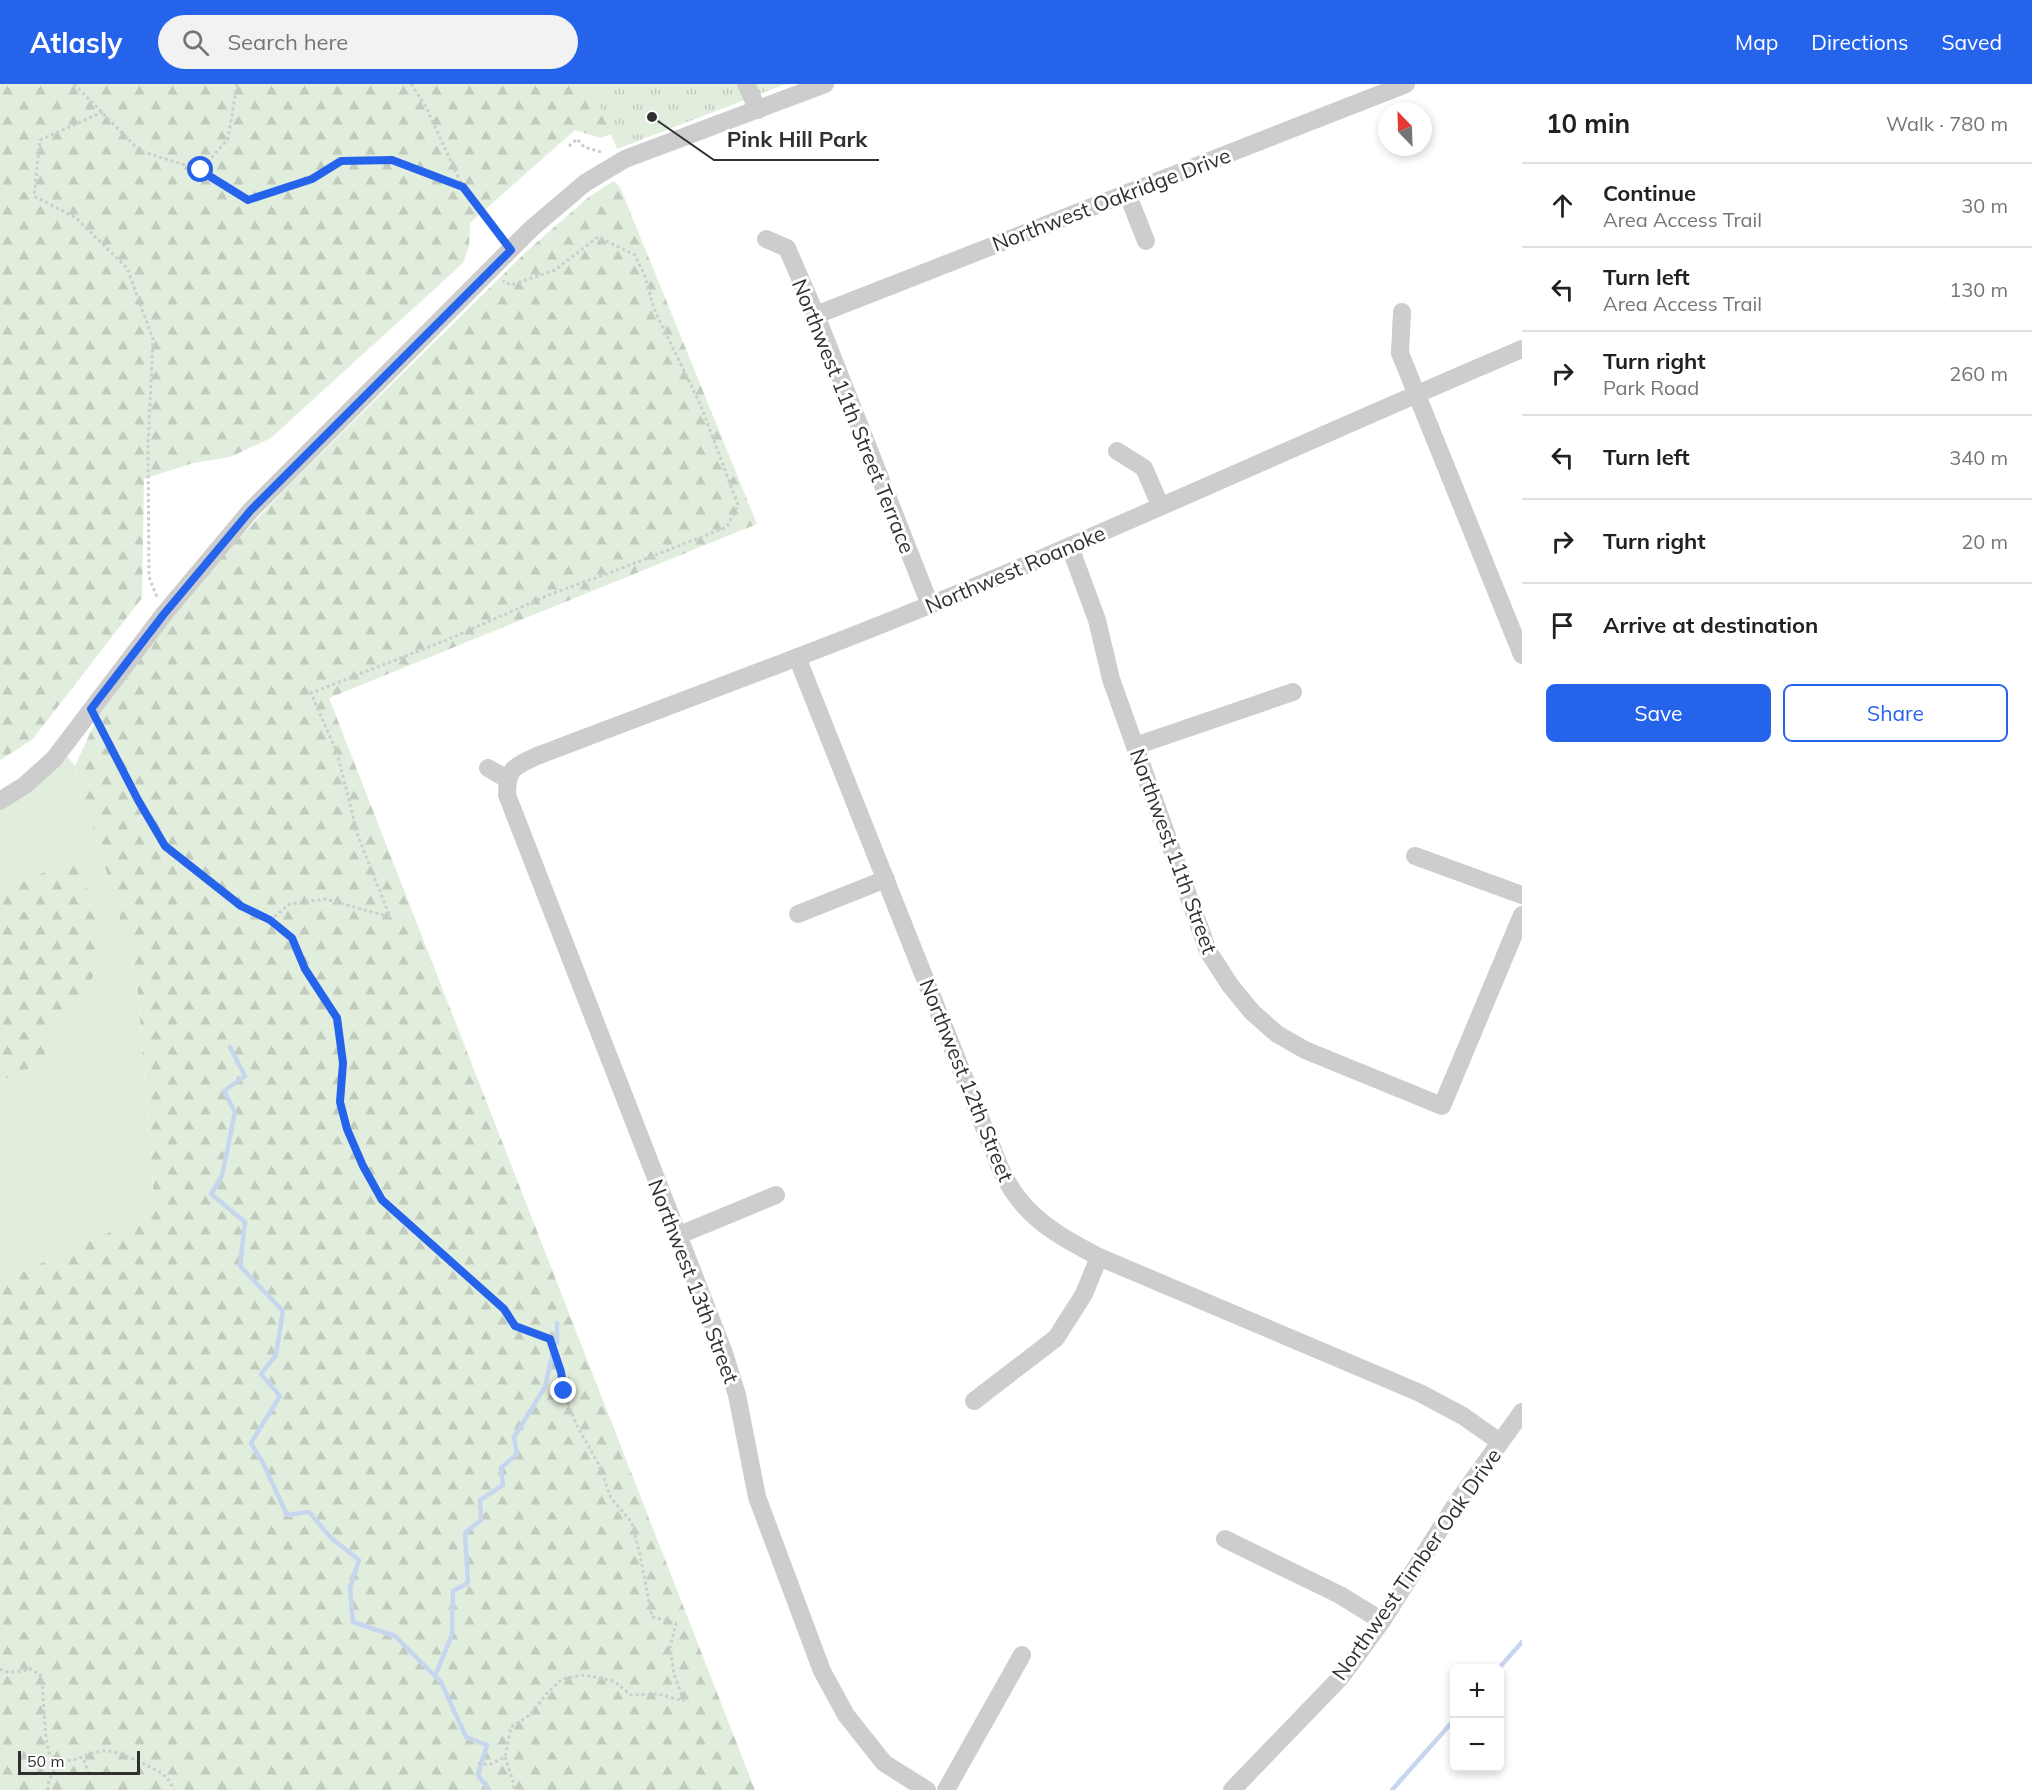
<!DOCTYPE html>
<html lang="en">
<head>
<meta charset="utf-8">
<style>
	body { margin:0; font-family:Mulish,sans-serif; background:#f2f2f2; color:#202124 }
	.controls { position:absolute; right:18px; bottom:18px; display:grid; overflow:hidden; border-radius:9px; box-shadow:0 3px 9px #0003 }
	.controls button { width:54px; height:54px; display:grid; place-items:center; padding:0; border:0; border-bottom:2px solid #e0e0e0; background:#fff; color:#202124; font:30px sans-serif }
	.compass { position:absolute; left:1378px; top:18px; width:54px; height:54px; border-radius:50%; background:#fff; box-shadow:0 3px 9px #0003; rotate:337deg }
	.scale { position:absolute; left:18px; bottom:15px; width:122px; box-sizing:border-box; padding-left:6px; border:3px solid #303030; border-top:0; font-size:16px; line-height:21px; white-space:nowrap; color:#303030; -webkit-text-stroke:4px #fff; paint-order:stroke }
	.stop { position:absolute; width:18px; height:18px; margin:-14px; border:4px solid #2563eb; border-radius:50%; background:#fff }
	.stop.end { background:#2563eb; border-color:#fff; box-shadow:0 2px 6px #0008 }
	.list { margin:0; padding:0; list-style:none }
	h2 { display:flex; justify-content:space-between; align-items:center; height:78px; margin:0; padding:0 24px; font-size:26px }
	h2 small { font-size:20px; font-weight:400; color:#757577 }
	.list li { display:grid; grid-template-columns:39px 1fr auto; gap:18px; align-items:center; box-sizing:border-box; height:84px; padding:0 24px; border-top:2px solid #e0e0e0 }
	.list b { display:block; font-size:22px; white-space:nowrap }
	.list p { margin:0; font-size:20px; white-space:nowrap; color:#757577 }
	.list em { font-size:20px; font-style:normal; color:#757577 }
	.actions { display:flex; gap:12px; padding:18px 24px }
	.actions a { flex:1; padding:14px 0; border:2px solid #2563eb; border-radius:9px; text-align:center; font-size:21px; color:#2563eb }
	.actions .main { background:#2563eb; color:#fff }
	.icon { flex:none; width:33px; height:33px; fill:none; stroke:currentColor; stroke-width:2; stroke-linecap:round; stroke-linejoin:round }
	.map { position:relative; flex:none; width:1522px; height:1706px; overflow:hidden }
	header { display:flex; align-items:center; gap:36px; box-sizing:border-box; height:84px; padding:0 30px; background:#2563eb; color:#fff }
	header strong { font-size:28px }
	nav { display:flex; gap:33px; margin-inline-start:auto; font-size:21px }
	.search { width:420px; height:54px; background:#f2f2f2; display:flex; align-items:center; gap:15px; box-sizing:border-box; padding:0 21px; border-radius:33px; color:#757577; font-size:22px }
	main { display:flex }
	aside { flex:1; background:#fff }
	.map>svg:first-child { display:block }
	.grass { fill:#e2eedd }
	.forest { fill:url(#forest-firs) }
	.park { fill:url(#park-tufts) }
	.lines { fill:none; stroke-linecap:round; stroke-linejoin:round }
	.stream { stroke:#c7d6ef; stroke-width:4.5 }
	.path { stroke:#cdcdcd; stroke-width:3; stroke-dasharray:3 3; stroke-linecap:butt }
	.minor { stroke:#cdcdcd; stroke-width:18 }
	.route { stroke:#2563eb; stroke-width:8 }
	.labels { text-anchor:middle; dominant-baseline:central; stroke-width:6; stroke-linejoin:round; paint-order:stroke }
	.street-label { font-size:21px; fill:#303030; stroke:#fff }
	.leader { fill:none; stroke:#303030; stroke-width:2 }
	.callout-dot { fill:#303030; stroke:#fff; stroke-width:2 }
	.callout-label { font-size:22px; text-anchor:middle; font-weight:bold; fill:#303030; stroke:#fff; stroke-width:6; stroke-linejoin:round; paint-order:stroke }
</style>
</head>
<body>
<header>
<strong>Atlasly</strong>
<div class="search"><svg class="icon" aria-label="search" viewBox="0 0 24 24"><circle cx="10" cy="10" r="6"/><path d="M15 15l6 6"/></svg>Search here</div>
<nav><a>Map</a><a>Directions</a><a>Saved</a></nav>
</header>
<main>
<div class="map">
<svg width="1522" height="1706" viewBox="0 0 1522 1706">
	<defs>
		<pattern id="forest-firs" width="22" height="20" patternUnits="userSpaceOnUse" patternTransform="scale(1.5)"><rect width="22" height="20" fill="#e2eedd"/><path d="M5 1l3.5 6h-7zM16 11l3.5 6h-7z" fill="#c2ccbe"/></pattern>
		<pattern id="park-tufts" width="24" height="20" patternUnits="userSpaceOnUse" patternTransform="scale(1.5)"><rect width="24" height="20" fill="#e2eedd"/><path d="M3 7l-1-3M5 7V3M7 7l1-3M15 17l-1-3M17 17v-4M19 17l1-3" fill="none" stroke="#c2ccbe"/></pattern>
	</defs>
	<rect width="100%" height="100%" fill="#fff"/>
	<!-- grass -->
	<polygon class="grass" points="67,672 75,682 80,709 96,751 137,896 155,1128 17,1190 0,1192 0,997 42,979 51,954 86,905 105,872 76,774 0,808 0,723"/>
	<!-- forest -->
	<g class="forest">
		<polygon points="0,0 618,0 621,47 600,54 575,46 470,139 469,162 463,179 271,354 230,373 193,379 144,395 142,514 32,656 0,676"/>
		<polygon points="614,97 620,103 757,440 329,614 755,1706 0,1706 0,1192 17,1190 155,1128 137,896 96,751 80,709 75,682 104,619 211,484 290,400 528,166 590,112"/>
		<polygon points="76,774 95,828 105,872 86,905 51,954 42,979 0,997 0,808"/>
	</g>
	<!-- park -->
	<polygon class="park" points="591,0 786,0 617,65"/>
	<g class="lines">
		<!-- stream -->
		<g class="stream">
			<polyline points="230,963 245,992 224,1007 235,1028 222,1092 211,1110 245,1138 240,1182 283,1227 276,1271 261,1290 280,1312 251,1359 264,1381 287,1431 309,1428 331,1454 359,1476 350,1504 353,1538 395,1552 441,1598 466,1653 487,1661 478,1691 489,1706"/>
			<polyline points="557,1259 557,1239"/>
			<polyline points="1499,1584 1522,1558"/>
			<polyline points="435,1592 452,1551 453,1507 468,1499 465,1449 481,1436 480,1416 503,1401 501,1384 517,1370 514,1353 545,1303 552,1271"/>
			<polyline points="1392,1706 1454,1636"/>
		</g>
		<!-- path -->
		<g class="path">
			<polyline points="74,0 140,67 201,86 228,55 237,0"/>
			<polyline points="411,0 425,21 462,101 501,153"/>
			<polyline points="103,28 40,56 34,112 76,134 127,184 153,255 148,362 149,493 157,513"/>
			<polyline points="569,62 577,55 584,63 601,68"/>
			<polyline points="198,85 248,116 312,95 341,77 392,76 463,103"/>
			<polyline points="100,643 138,716 165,762 241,822 270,836 290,820 325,815 390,833 358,752 337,669 311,609 449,555 551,510 612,488 727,443 738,421 701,322 654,225 645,192 635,171 598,153 555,186 511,201 503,197"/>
			<polyline points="270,836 293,854 305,885 337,934 343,979 340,1018 347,1045 363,1082 382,1116 504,1225 515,1242 550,1255 560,1288 563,1307 576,1340 599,1381 611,1414 632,1439 640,1471 652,1533 676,1539 670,1563 674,1590 684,1617"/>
			<path d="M0 1585C9 1591 21 1587 31 1585L40 1591 42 1598 46 1655 50 1673C69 1684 84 1669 103 1667 115 1665 159 1685 167 1694 170 1697 172 1702 174 1706"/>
			<polyline points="505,1673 513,1697 514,1706"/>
			<polyline points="84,1676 90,1693"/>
			<polyline points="478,1679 489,1681 505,1673 511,1643 530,1631 548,1608 562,1595 584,1591 614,1597 631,1611 658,1610 684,1617"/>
			<path d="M48 1706C47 1695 55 1685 62 1677"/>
		</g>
		<!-- minor -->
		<g class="minor">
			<polyline points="746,0 758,26"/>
			<polyline points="1127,109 1146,157"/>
			<polyline points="766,155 787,164 816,231 930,521"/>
			<polyline points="1402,228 1400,269 1522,571"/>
			<polyline points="816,231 1406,0"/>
			<polyline points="1117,367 1144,384 1160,421"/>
			<polyline points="1070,463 1097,536 1111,595 1208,867 1230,901 1252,928 1277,950 1305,966 1442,1022 1522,831"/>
			<path d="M797 573 1001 1086C1006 1095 1011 1106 1018 1114 1039 1142 1070 1158 1099 1173L1420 1309 1463 1332 1500 1358"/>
			<polyline points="1135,662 1293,608"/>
			<polyline points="488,684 507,695"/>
			<polyline points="0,717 25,701 54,675 164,530 251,426 532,144 585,99 625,75 825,0"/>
			<polyline points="1415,772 1522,811"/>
			<polyline points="798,830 886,795"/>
			<polyline points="677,1152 776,1111"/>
			<polyline points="974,1317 1056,1254 1084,1210 1099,1173"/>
			<polyline points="1225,1455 1340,1511 1382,1537"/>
			<path d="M927 1706 884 1679 846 1631 822 1587 757 1413 737 1311 724 1269 507 711C507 684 514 683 537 672 715 604 895 539 1070 462 1221 397 1371 329 1522 265"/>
			<polyline points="946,1706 1022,1571"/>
			<polyline points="1232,1706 1341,1593 1382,1537 1458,1417 1522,1328"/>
		</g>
	</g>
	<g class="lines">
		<!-- route -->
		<polyline class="route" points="201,86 198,85 248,116 312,95 341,77 392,76 463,103 511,166 251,426 164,530 91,625 138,716 165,762 241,822 270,836 292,854 305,885 337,934 343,979 340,1018 347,1045 363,1082 382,1116 504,1225 515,1242 550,1255 561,1288 564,1307"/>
	</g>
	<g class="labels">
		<!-- street labels -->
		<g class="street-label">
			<text transform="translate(1111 115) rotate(-21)">Northwest Oakridge Drive</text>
			<text transform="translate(854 332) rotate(68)">Northwest 11th Street Terrace</text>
			<text transform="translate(1015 485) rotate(-23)">Northwest Roanoke</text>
			<text transform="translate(1174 767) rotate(70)">Northwest 11th Street</text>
			<text transform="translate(967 996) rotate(68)">Northwest 12th Street</text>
			<text transform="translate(694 1197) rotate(69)">Northwest 13th Street</text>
			<text transform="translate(1416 1480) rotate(-55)">Northwest Timber Oak Drive</text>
		</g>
	</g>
	<!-- callouts -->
	<path class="leader" d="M652 33L714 76H879"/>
	<circle class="callout-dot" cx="652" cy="33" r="6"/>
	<g class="callout-label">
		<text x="797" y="63">Pink Hill Park</text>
	</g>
</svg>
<div class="controls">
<button>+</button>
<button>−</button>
</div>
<svg class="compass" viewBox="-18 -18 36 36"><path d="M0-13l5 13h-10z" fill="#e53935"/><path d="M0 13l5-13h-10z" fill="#757577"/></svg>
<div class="scale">50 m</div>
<div class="stop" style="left:201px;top:86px"></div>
<div class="stop end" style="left:564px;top:1307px"></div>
</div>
<aside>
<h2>10 min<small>Walk · 780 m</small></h2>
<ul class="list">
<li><svg class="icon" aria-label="ahead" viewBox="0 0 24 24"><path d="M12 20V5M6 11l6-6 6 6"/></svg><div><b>Continue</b><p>Area Access Trail</p></div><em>30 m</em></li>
<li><svg class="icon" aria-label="left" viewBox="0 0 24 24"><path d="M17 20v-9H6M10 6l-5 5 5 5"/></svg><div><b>Turn left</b><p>Area Access Trail</p></div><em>130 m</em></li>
<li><svg class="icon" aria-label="right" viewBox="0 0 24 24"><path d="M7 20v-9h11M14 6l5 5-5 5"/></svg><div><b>Turn right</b><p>Park Road</p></div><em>260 m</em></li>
<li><svg class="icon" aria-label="left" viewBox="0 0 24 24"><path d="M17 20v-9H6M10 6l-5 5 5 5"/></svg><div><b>Turn left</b></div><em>340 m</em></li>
<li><svg class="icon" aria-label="right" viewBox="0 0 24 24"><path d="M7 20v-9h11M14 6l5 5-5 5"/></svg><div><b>Turn right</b></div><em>20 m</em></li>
<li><svg class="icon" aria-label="arrive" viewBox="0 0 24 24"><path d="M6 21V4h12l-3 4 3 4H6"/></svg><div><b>Arrive at destination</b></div></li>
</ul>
<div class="actions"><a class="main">Save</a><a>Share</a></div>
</aside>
</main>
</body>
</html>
